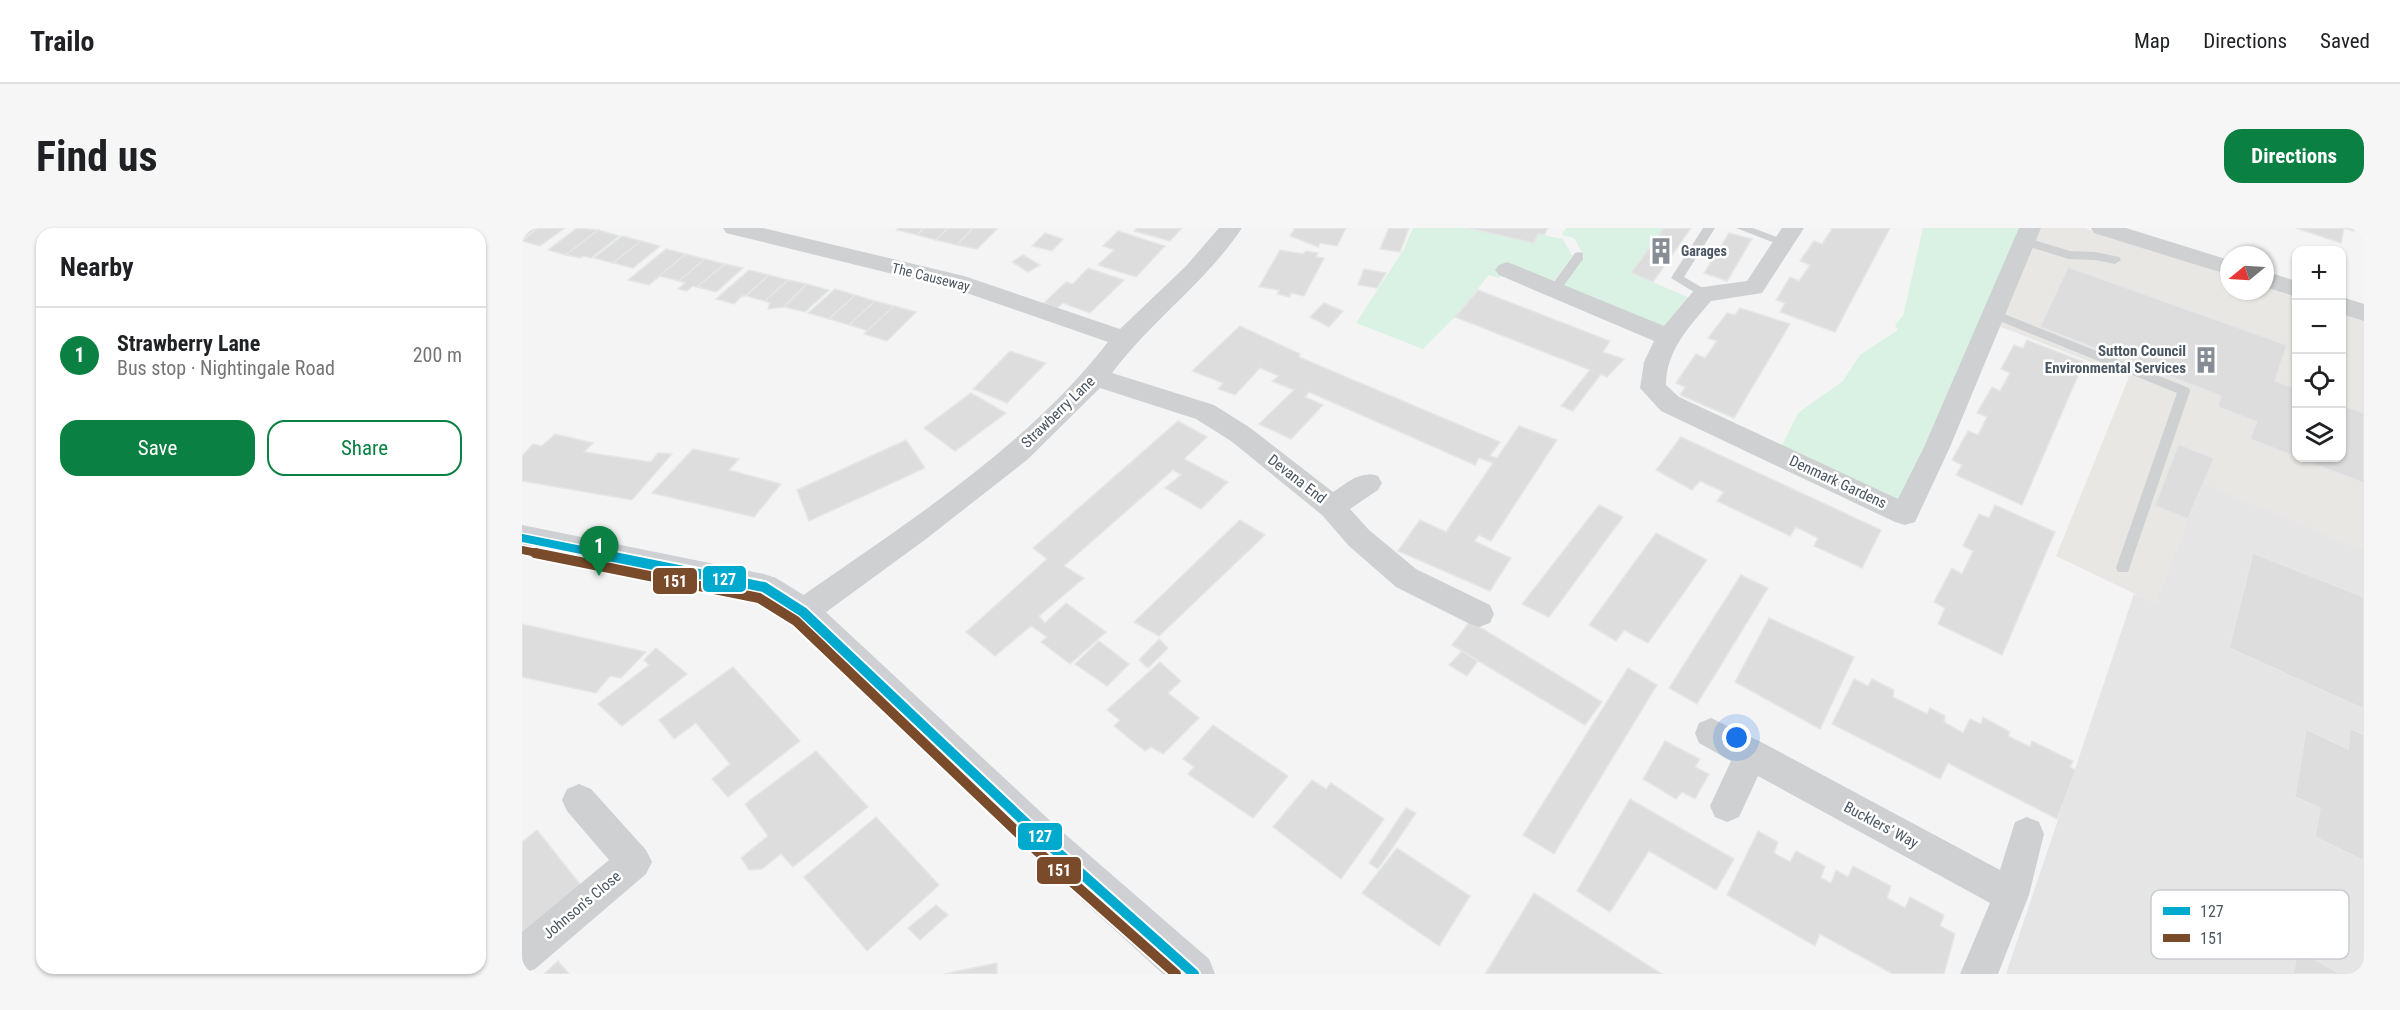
<!DOCTYPE html>
<html lang="en">
<head>
<meta charset="utf-8">
<style>
	body { margin:0; font-family:"Roboto Condensed",sans-serif; background:#f6f6f6; color:#202124 }
	.controls { position:absolute; right:18px; top:18px; display:grid; overflow:hidden; border-radius:12px; box-shadow:0 2px 4px #0004 }
	.controls button { width:54px; height:54px; display:grid; place-items:center; padding:0; border:0; border-bottom:2px solid #e0e0e0; background:#fff; color:#202124; font:30px sans-serif }
	.compass { position:absolute; left:1698px; top:18px; width:54px; height:54px; border-radius:50%; background:#fff; box-shadow:0 2px 4px #0004; rotate:252deg }
	.you { position:absolute; left:1215px; top:510px; width:21px; height:21px; margin:-15px; border:4px solid #fff; border-radius:50%; background:#1a73e8; box-shadow:0 0 0 9px #1a73e833 }
	.badge { display:grid; place-items:center; width:39px; height:39px; border-radius:50%; background:#0b8043; color:#fff; font-size:20px; font-weight:700 }
	.pin { position:absolute; translate:-50% -50px; filter:drop-shadow(0 2px 3px #0008) }
	.pin::after { content:''; position:absolute; top:32px; width:21px; height:18px; background:inherit; clip-path:polygon(0 0,100% 0,50% 100%) }
	.list { margin:0; padding:0; list-style:none }
	h2 { display:flex; justify-content:space-between; align-items:center; height:78px; margin:0; padding:0 24px; font-size:26px }
	h2 small { font-size:20px; font-weight:400; color:#757577 }
	.list li { display:grid; grid-template-columns:39px 1fr auto; gap:18px; align-items:center; box-sizing:border-box; height:96px; padding:0 24px; border-top:2px solid #e0e0e0 }
	.list b { display:block; font-size:22px; white-space:nowrap }
	.list p { margin:0; font-size:20px; white-space:nowrap; color:#757577 }
	.list em { font-size:20px; font-style:normal; color:#757577 }
	.actions { display:flex; gap:12px; padding:18px 24px }
	.actions a { flex:1; padding:14px 0; border:2px solid #0b8043; border-radius:18px; text-align:center; font-size:21px; color:#0b8043 }
	.actions .main { background:#0b8043; color:#fff }
	.icon { flex:none; width:33px; height:33px; fill:none; stroke:currentColor; stroke-width:2; stroke-linecap:round; stroke-linejoin:round }
	.map { position:relative; flex:none; width:1842px; height:746px; overflow:hidden; border-radius:18px }
	header { display:flex; align-items:center; gap:36px; box-sizing:border-box; height:84px; padding:0 30px; background:#fff; border-bottom:2px solid #e0e0e0 }
	header strong { font-size:28px }
	nav { display:flex; gap:33px; margin-inline-start:auto; font-size:21px }
	.intro { display:flex; align-items:center; justify-content:space-between; box-sizing:border-box; height:144px; padding:0 36px }
	h1 { margin:0; font-size:42px }
	.button { padding:15px 27px; border-radius:18px; background:#0b8043; color:#fff; font-size:21px; font-weight:700 }
	main { display:flex; gap:36px; padding:0 36px }
	aside { flex:1; background:#fff; border-radius:18px; box-shadow:0 2px 4px #0004 }
	.map>svg:first-child { display:block }
	.commercial { fill:#e8e7e3 }
	.education { fill:#e6e5e6 }
	.green { fill:#d9f2e3 }
	.building { fill:#ddddde; stroke:#e5e6e7; stroke-width:1.5 }
	.lines { fill:none; stroke-linecap:round; stroke-linejoin:round }
	.lane { fill:#ced0d2; fill-rule:evenodd }
	.street { fill:#ced0d2; fill-rule:evenodd }
	.secondary { fill:#ced0d4; fill-rule:evenodd }
	.bus-1-far1-casing { stroke:#fff; stroke-width:11 }
	.bus-1-casing { stroke:#fff; stroke-width:14 }
	.bus-2-far1-casing { stroke:#fff; stroke-width:11 }
	.bus-2-casing { stroke:#fff; stroke-width:14 }
	.bus-1-far1 { stroke:#00a9ce; stroke-width:8 }
	.bus-1 { stroke:#00a9ce; stroke-width:10 }
	.bus-2-far1 { stroke:#7a4b2a; stroke-width:8 }
	.bus-2 { stroke:#7a4b2a; stroke-width:10 }
	.labels { text-anchor:middle; dominant-baseline:central; stroke-width:5; stroke-linejoin:round; paint-order:stroke }
	.far-poi-label { font-size:14px; font-weight:bold; fill:#4a5661; stroke:#fff; text-anchor:start }
	.far-street-label { font-size:14px; fill:#4a5661; stroke:#fff }
	.poi-label { font-size:15px; font-weight:bold; fill:#4a5661; stroke:#fff; text-anchor:end }
	.street-label { font-size:15px; fill:#4a5661; stroke:#fff }
	.key { fill:#fff; stroke:#c9ccd0; stroke-width:1.5 }
	.key-label { font-size:16px; fill:#4a5661 }
	.line-badge { stroke:#fff; stroke-width:2 }
	.badge-label { font-size:16px; text-anchor:middle; font-weight:bold; fill:#fff }
</style>
</head>
<body>
<header>
<strong>Trailo</strong>
<nav><a>Map</a><a>Directions</a><a>Saved</a></nav>
</header>
<div class="intro"><h1>Find us</h1><a class="button">Directions</a></div>
<main>
<aside>
<h2>Nearby<small></small></h2>
<ul class="list">
<li><span class="badge">1</span><div><b>Strawberry Lane</b><p>Bus stop · Nightingale Road</p></div><em>200 m</em></li>
</ul>
<div class="actions"><a class="main">Save</a><a>Share</a></div>
</aside>
<div class="map">
<svg width="1842" height="746" viewBox="0 0 1842 746">
	<rect width="100%" height="100%" fill="#f4f4f4"/>
	<!-- commercial -->
	<polygon class="commercial" points="1519,0 1563,0 1707,47 1707,63 1743,63 1743,59 1774,70 1774,230 1820,230 1820,85 1842,92 1842,322 1680,256 1634,376 1534,328 1607,149 1474,97"/>
	<!-- education -->
	<polygon class="education" points="1680,255 1842,322 1842,746 1484,746 1612,366 1634,375"/>
	<!-- green -->
	<g class="green">
		<polygon points="891,0 943,0 1012,15 1016,6 1041,11 1050,28 1030,56 987,39 977,50 967,47 933,89 901,121 834,95 882,21"/>
		<polygon points="1044,0 1142,0 1110,45 1172,72 1145,105 1038,60 1062,28 1052,10 1040,7"/>
		<polygon points="1401,0 1501,0 1465,85 1374,278 1258,222 1276,185 1321,153 1338,127 1376,102 1373,97 1381,88"/>
	</g>
	<!-- building -->
	<g class="building">
		<polygon points="0,0 16,0 0,11"/>
		<polygon points="16,0 43,0 18,18 0,13"/>
		<polygon points="55,0 76,2 44,27 26,22"/>
		<polygon points="377,0 402,0 395,7 375,2"/>
		<polygon points="402,0 426,0 414,12 395,7"/>
		<polygon points="426,0 451,0 435,17 414,12"/>
		<polygon points="451,0 472,0 475,1 455,21 435,17"/>
		<polygon points="615,0 660,0 648,13 612,3"/>
		<polygon points="773,0 824,0 815,18 798,15 796,19 768,8"/>
		<polygon points="867,0 887,0 878,24 858,21"/>
		<polygon points="945,0 1026,0 1022,7 1016,6 1012,15"/>
		<polygon points="1142,0 1169,0 1131,54 1109,45"/>
		<polygon points="1308,0 1368,0 1313,104 1258,84 1263,75 1254,72 1268,49 1277,53 1288,37 1278,33 1292,13 1300,16 1310,1"/>
		<polygon points="1774,0 1834,0 1832,3 1822,0 1819,15"/>
		<polygon points="76,2 97,8 69,30 62,28 59,30 44,27"/>
		<polygon points="596,3 643,18 614,49 576,37 592,22 581,18"/>
		<polygon points="523,5 541,11 530,23 510,18"/>
		<polygon points="1207,5 1230,11 1205,53 1182,45"/>
		<polygon points="100,8 119,13 91,35 72,30"/>
		<polygon points="119,13 138,18 111,40 91,35"/>
		<polygon points="144,21 164,26 127,57 106,52"/>
		<polygon points="758,22 781,26 784,23 796,25 794,29 802,30 782,68 769,65 768,69 755,66 757,62 737,59"/>
		<polygon points="164,26 183,31 157,53 137,48"/>
		<polygon points="501,27 518,37 506,44 490,34"/>
		<polygon points="183,31 203,36 175,59 171,58 165,63 156,61 163,55 157,53"/>
		<polygon points="203,36 221,40 194,64 175,59"/>
		<polygon points="1546,39 1765,117 1753,153 1774,161 1774,229 1728,211 1735,194 1696,179 1699,168 1518,99"/>
		<polygon points="566,40 602,52 568,85 541,75 535,80 522,75 544,54 551,56"/>
		<polygon points="842,41 864,45 855,60 836,57"/>
		<polygon points="227,42 247,47 224,68 220,68 212,76 194,71"/>
		<polygon points="247,47 266,52 243,73 224,68"/>
		<polygon points="266,52 285,56 262,79 246,81 248,75 243,73"/>
		<polygon points="285,56 307,62 283,84 262,79"/>
		<polygon points="313,61 333,67 307,91 286,85"/>
		<polygon points="956,62 1088,113 1081,124 1102,131 1085,149 1079,146 1051,183 1039,178 1068,142 933,89"/>
		<polygon points="333,67 353,73 327,97 307,91"/>
		<polygon points="353,73 372,78 346,103 327,97"/>
		<polygon points="802,75 821,83 807,99 788,89"/>
		<polygon points="372,78 394,84 365,113 342,106"/>
		<polygon points="1218,80 1268,96 1212,190 1158,167 1163,159 1154,155 1174,126 1183,130 1195,113 1186,110 1205,85 1213,87"/>
		<polygon points="718,98 778,126 777,129 978,214 968,228 975,230 997,198 1035,212 969,313 957,307 952,313 989,330 968,363 876,323 898,292 924,304 971,235 957,230 953,237 787,164 783,169 801,177 769,211 737,196 772,162 750,153 757,148 738,140 713,167 696,161 701,155 670,143"/>
		<polygon points="1505,112 1562,134 1500,277 1434,247 1440,237 1430,232 1446,203 1456,207 1465,189 1455,185 1470,159 1478,163 1488,145 1479,141 1492,117 1501,120"/>
		<polygon points="488,123 524,135 485,175 451,161"/>
		<polygon points="449,165 484,185 433,223 402,200"/>
		<polygon points="1820,177 1842,185 1842,255 1776,230 1820,230"/>
		<polygon points="656,193 685,209 662,231 706,254 679,281 643,260 659,247 651,242 542,338 562,350 517,388 523,395 544,375 584,404 548,436 519,414 525,409 509,398 473,428 444,404 525,331 511,320"/>
		<polygon points="33,206 71,215 62,224 129,234 136,225 150,226 110,272 0,253 0,228 11,216 20,218"/>
		<polygon points="1159,209 1359,302 1340,340 1292,318 1296,310 1274,299 1268,308 1195,273 1202,264 1178,253 1170,262 1134,242"/>
		<polygon points="384,212 403,240 287,293 275,262"/>
		<polygon points="1656,216 1692,230 1666,291 1633,278"/>
		<polygon points="171,221 217,231 207,242 259,256 232,289 130,265"/>
		<polygon points="1077,277 1101,289 1027,389 1000,376"/>
		<polygon points="1473,277 1533,304 1480,427 1416,396 1423,380 1412,374 1430,340 1440,346 1451,323 1441,318 1457,286 1467,290"/>
		<polygon points="718,292 743,307 637,408 612,394"/>
		<polygon points="1134,305 1185,332 1126,415 1102,402 1094,413 1067,397"/>
		<polygon points="1731,325 1842,369 1842,481 1707,420"/>
		<polygon points="1219,347 1246,360 1175,476 1147,460"/>
		<polygon points="1247,390 1332,429 1298,501 1213,454"/>
		<polygon points="948,393 1080,474 1063,497 930,417"/>
		<polygon points="0,396 124,424 99,450 88,448 74,465 0,449"/>
		<polygon points="637,411 646,420 626,440 617,432"/>
		<polygon points="577,413 607,436 585,458 553,436"/>
		<polygon points="134,420 165,446 100,498 76,476 127,437 122,432"/>
		<polygon points="940,423 956,433 945,448 927,437"/>
		<polygon points="638,434 659,453 646,465 677,490 641,526 629,519 623,523 592,498 598,492 585,482"/>
		<polygon points="211,439 278,513 206,569 190,551 208,536 174,495 152,511 137,492"/>
		<polygon points="1106,440 1135,457 1032,626 1001,607"/>
		<polygon points="1332,451 1346,458 1350,451 1372,462 1371,469 1405,486 1408,480 1423,488 1422,494 1441,505 1448,491 1459,496 1461,489 1488,504 1486,508 1508,519 1510,513 1551,533 1548,539 1554,542 1535,591 1426,535 1418,551 1310,496"/>
		<polygon points="691,497 766,548 731,590 666,546 672,539 661,531"/>
		<polygon points="1828,500 1842,507 1842,633 1793,609 1798,580 1773,569 1784,501 1826,521"/>
		<polygon points="1143,513 1178,531 1173,539 1187,546 1173,571 1160,564 1154,571 1121,551"/>
		<polygon points="294,523 346,579 271,639 259,626 240,641 227,642 219,630 246,608 223,576"/>
		<polygon points="790,552 804,561 809,555 862,591 819,651 751,599"/>
		<polygon points="1108,571 1212,631 1194,662 1127,623 1088,684 1055,663"/>
		<polygon points="884,580 894,585 856,641 847,635"/>
		<polygon points="354,589 417,657 345,723 282,649"/>
		<polygon points="15,602 65,665 0,716 0,614"/>
		<polygon points="1236,603 1256,614 1252,625 1268,634 1274,623 1303,638 1299,650 1309,655 1314,642 1326,649 1331,638 1369,658 1365,670 1383,680 1388,669 1422,687 1418,698 1433,706 1422,746 1371,746 1298,706 1293,718 1205,667"/>
		<polygon points="875,620 948,668 917,718 840,665"/>
		<polygon points="1012,665 1140,746 963,746"/>
		<polygon points="414,677 426,687 398,712 386,700"/>
		<polygon points="1776,722 1819,746 1771,746"/>
		<polygon points="36,733 47,746 22,746"/>
		<polygon points="475,735 475,746 422,746"/>
	</g>
	<g class="lines">
		<!-- lane -->
		<g class="lane">
			<polygon points="1181,0 1193,0 1162,49 1186,63 1186,69 1182,70 1149,50"/>
			<polygon points="1214,0 1231,0 1268,14 1266,17 1258,17"/>
			<polygon points="1502,9 1548,23 1573,24 1597,29 1599,32 1593,36 1573,32 1547,31 1498,16 1496,13"/>
			<polygon points="1057,24 1061,25 1061,31 1037,64 1029,64 1029,58 1053,25"/>
			<polygon points="1472,82 1667,160 1668,163 1606,344 1596,344 1594,340 1655,165 1468,89 1466,86"/>
		</g>
		<!-- street -->
		<g class="street">
			<path d="M201 0H241L442 48 598 101 664 38 697 0H720C684 54 629 93 590 145L692 177 727 199 811 264C825 255 838 242 856 248L860 255 856 262 828 281 847 302 894 341 968 377 972 386 968 395 957 399 946 395 874 359 827 318 800 287 709 213 674 191 578 160 505 232 404 311 292 393 281 397 270 393 266 384 270 375C381 297 502 222 586 114L436 62 204 5Z"/>
			<path d="M1260 0H1282L1240 65 1189 73C1168 98 1144 122 1144 157L1157 169 1376 271 1402 219 1497 0H1519L1428 219 1393 294 1383 297 1373 294 1139 183 1118 160 1122 134 1132 113 977 47 973 42 977 37 985 34 993 37 1142 98 1174 60 1225 53Z"/>
			<polygon points="1569,0 1604,0 1707,32 1707,47 1572,5"/>
			<polygon points="1743,43 1774,53 1774,69 1743,59"/>
			<polygon points="1820,69 1842,76 1842,93 1820,86"/>
			<polygon points="1189,490 1241,515 1478,642 1493,594 1505,589 1517,594 1522,606 1507,667 1476,746 1438,746 1468,675 1236,548 1217,589 1205,594 1193,589 1188,578 1209,533 1177,515 1173,505 1177,495"/>
			<polygon points="57,556 69,561 124,622 130,634 124,646 13,741 0,746 0,704 87,632 45,583 40,572 45,561"/>
		</g>
		<!-- secondary -->
		<polygon class="secondary" points="0,297 242,346 254,350 293,374 536,600 687,731 693,746 641,746 509,626 269,394 234,371 0,323"/>
		<defs>
			<polyline id="bus-1-far1" points="0,310 79,326"/>
			<polyline id="bus-1" points="72,325 242,359 281,384 523,613 672,746"/>
			<polyline id="bus-2-far1" points="0,322 20,326"/>
			<polyline id="bus-2" points="13,325 237,370 274,393 514,622 654,746"/>
		</defs>
		<!-- bus-1-far1 casing -->
		<use href="#bus-1-far1" class="bus-1-far1-casing"/>
		<!-- bus-1 casing -->
		<use href="#bus-1" class="bus-1-casing"/>
		<!-- bus-2-far1 casing -->
		<use href="#bus-2-far1" class="bus-2-far1-casing"/>
		<!-- bus-2 casing -->
		<use href="#bus-2" class="bus-2-casing"/>
		<!-- bus-1-far1 -->
		<use href="#bus-1-far1" class="bus-1-far1"/>
		<!-- bus-1 -->
		<use href="#bus-1" class="bus-1"/>
		<!-- bus-2-far1 -->
		<use href="#bus-2-far1" class="bus-2-far1"/>
		<!-- bus-2 -->
		<use href="#bus-2" class="bus-2"/>
	</g>
	<!-- icons -->
	<defs>
		<symbol id="building-bare" viewBox="-9 -9 18 18"><path d="M-4-6H4V6H1V3H-1V6H-4ZM-2.5-4.3h1.7v1.8h-1.7ZM.8-4.3h1.7v1.8H.8ZM-2.5-1h1.7V.8h-1.7ZM.8-1h1.7V.8H.8Z" fill="#868d94" stroke="#fff" stroke-width="2.5" paint-order="stroke"/></symbol>
	</defs>
	<g fill-rule="evenodd">
		<use href="#building-bare" x="1120" y="4" width="38" height="38"/>
		<use href="#building-bare" x="1665" y="113" width="38" height="38"/>
	</g>
	<g class="labels">
		<!-- far-poi labels -->
		<g class="far-poi-label">
			<text x="1159" y="23">Garages</text>
		</g>
		<!-- far-street labels -->
		<g class="far-street-label">
			<text transform="translate(409 49) rotate(14)">The Causeway</text>
		</g>
		<!-- poi labels -->
		<g class="poi-label">
			<text x="1664" y="123">Sutton Council<tspan x="1664" dy="17">Environmental Services</tspan></text>
		</g>
		<!-- street labels -->
		<g class="street-label">
			<text transform="translate(536 184) rotate(-44)">Strawberry Lane</text>
			<text transform="translate(775 251) rotate(38)">Devana End</text>
			<text transform="translate(1316 254) rotate(25)">Denmark Gardens</text>
			<text transform="translate(1359 597) rotate(28)">Bucklers' Way</text>
			<text transform="translate(60 677) rotate(-40)">Johnson's Close</text>
		</g>
	</g>
	<!-- legend -->
	<rect x="1629" y="662" width="198" height="69" rx="9" class="key"/>
	<rect x="1641" y="679" width="27" height="8" fill="#00a9ce"/>
	<rect x="1641" y="706" width="27" height="8" fill="#7a4b2a"/>
	<g class="key-label">
		<text x="1678" y="689">127</text>
		<text x="1678" y="716">151</text>
	</g>
	<g class="line-badge">
		<rect x="180" y="337" width="45" height="28" rx="6" fill="#00a9ce"/>
		<rect x="130" y="339" width="46" height="28" rx="6" fill="#7a4b2a"/>
		<rect x="495" y="594" width="46" height="29" rx="6" fill="#00a9ce"/>
		<rect x="514" y="628" width="46" height="29" rx="6" fill="#7a4b2a"/>
	</g>
	<g class="badge-label">
		<text x="202" y="357">127</text>
		<text x="153" y="359">151</text>
		<text x="518" y="614">127</text>
		<text x="537" y="648">151</text>
	</g>
</svg>
<div class="controls">
<button>+</button>
<button>−</button>
<button><svg class="icon" aria-label="locate" viewBox="0 0 24 24"><circle cx="12" cy="12" r="6"/><path d="M12 2v4M12 18v4M2 12h4M18 12h4"/></svg></button>
<button><svg class="icon" aria-label="layers" viewBox="0 0 24 24"><path d="M12 4l9 5-9 5-9-5zM3 14l9 5 9-5"/></svg></button>
</div>
<svg class="compass" viewBox="-18 -18 36 36"><path d="M0-13l5 13h-10z" fill="#e53935"/><path d="M0 13l5-13h-10z" fill="#757577"/></svg>
<div class="you"></div>
<div class="pin badge" style="left:77px;top:348px">1</div>
</div>
</main>
</body>
</html>
